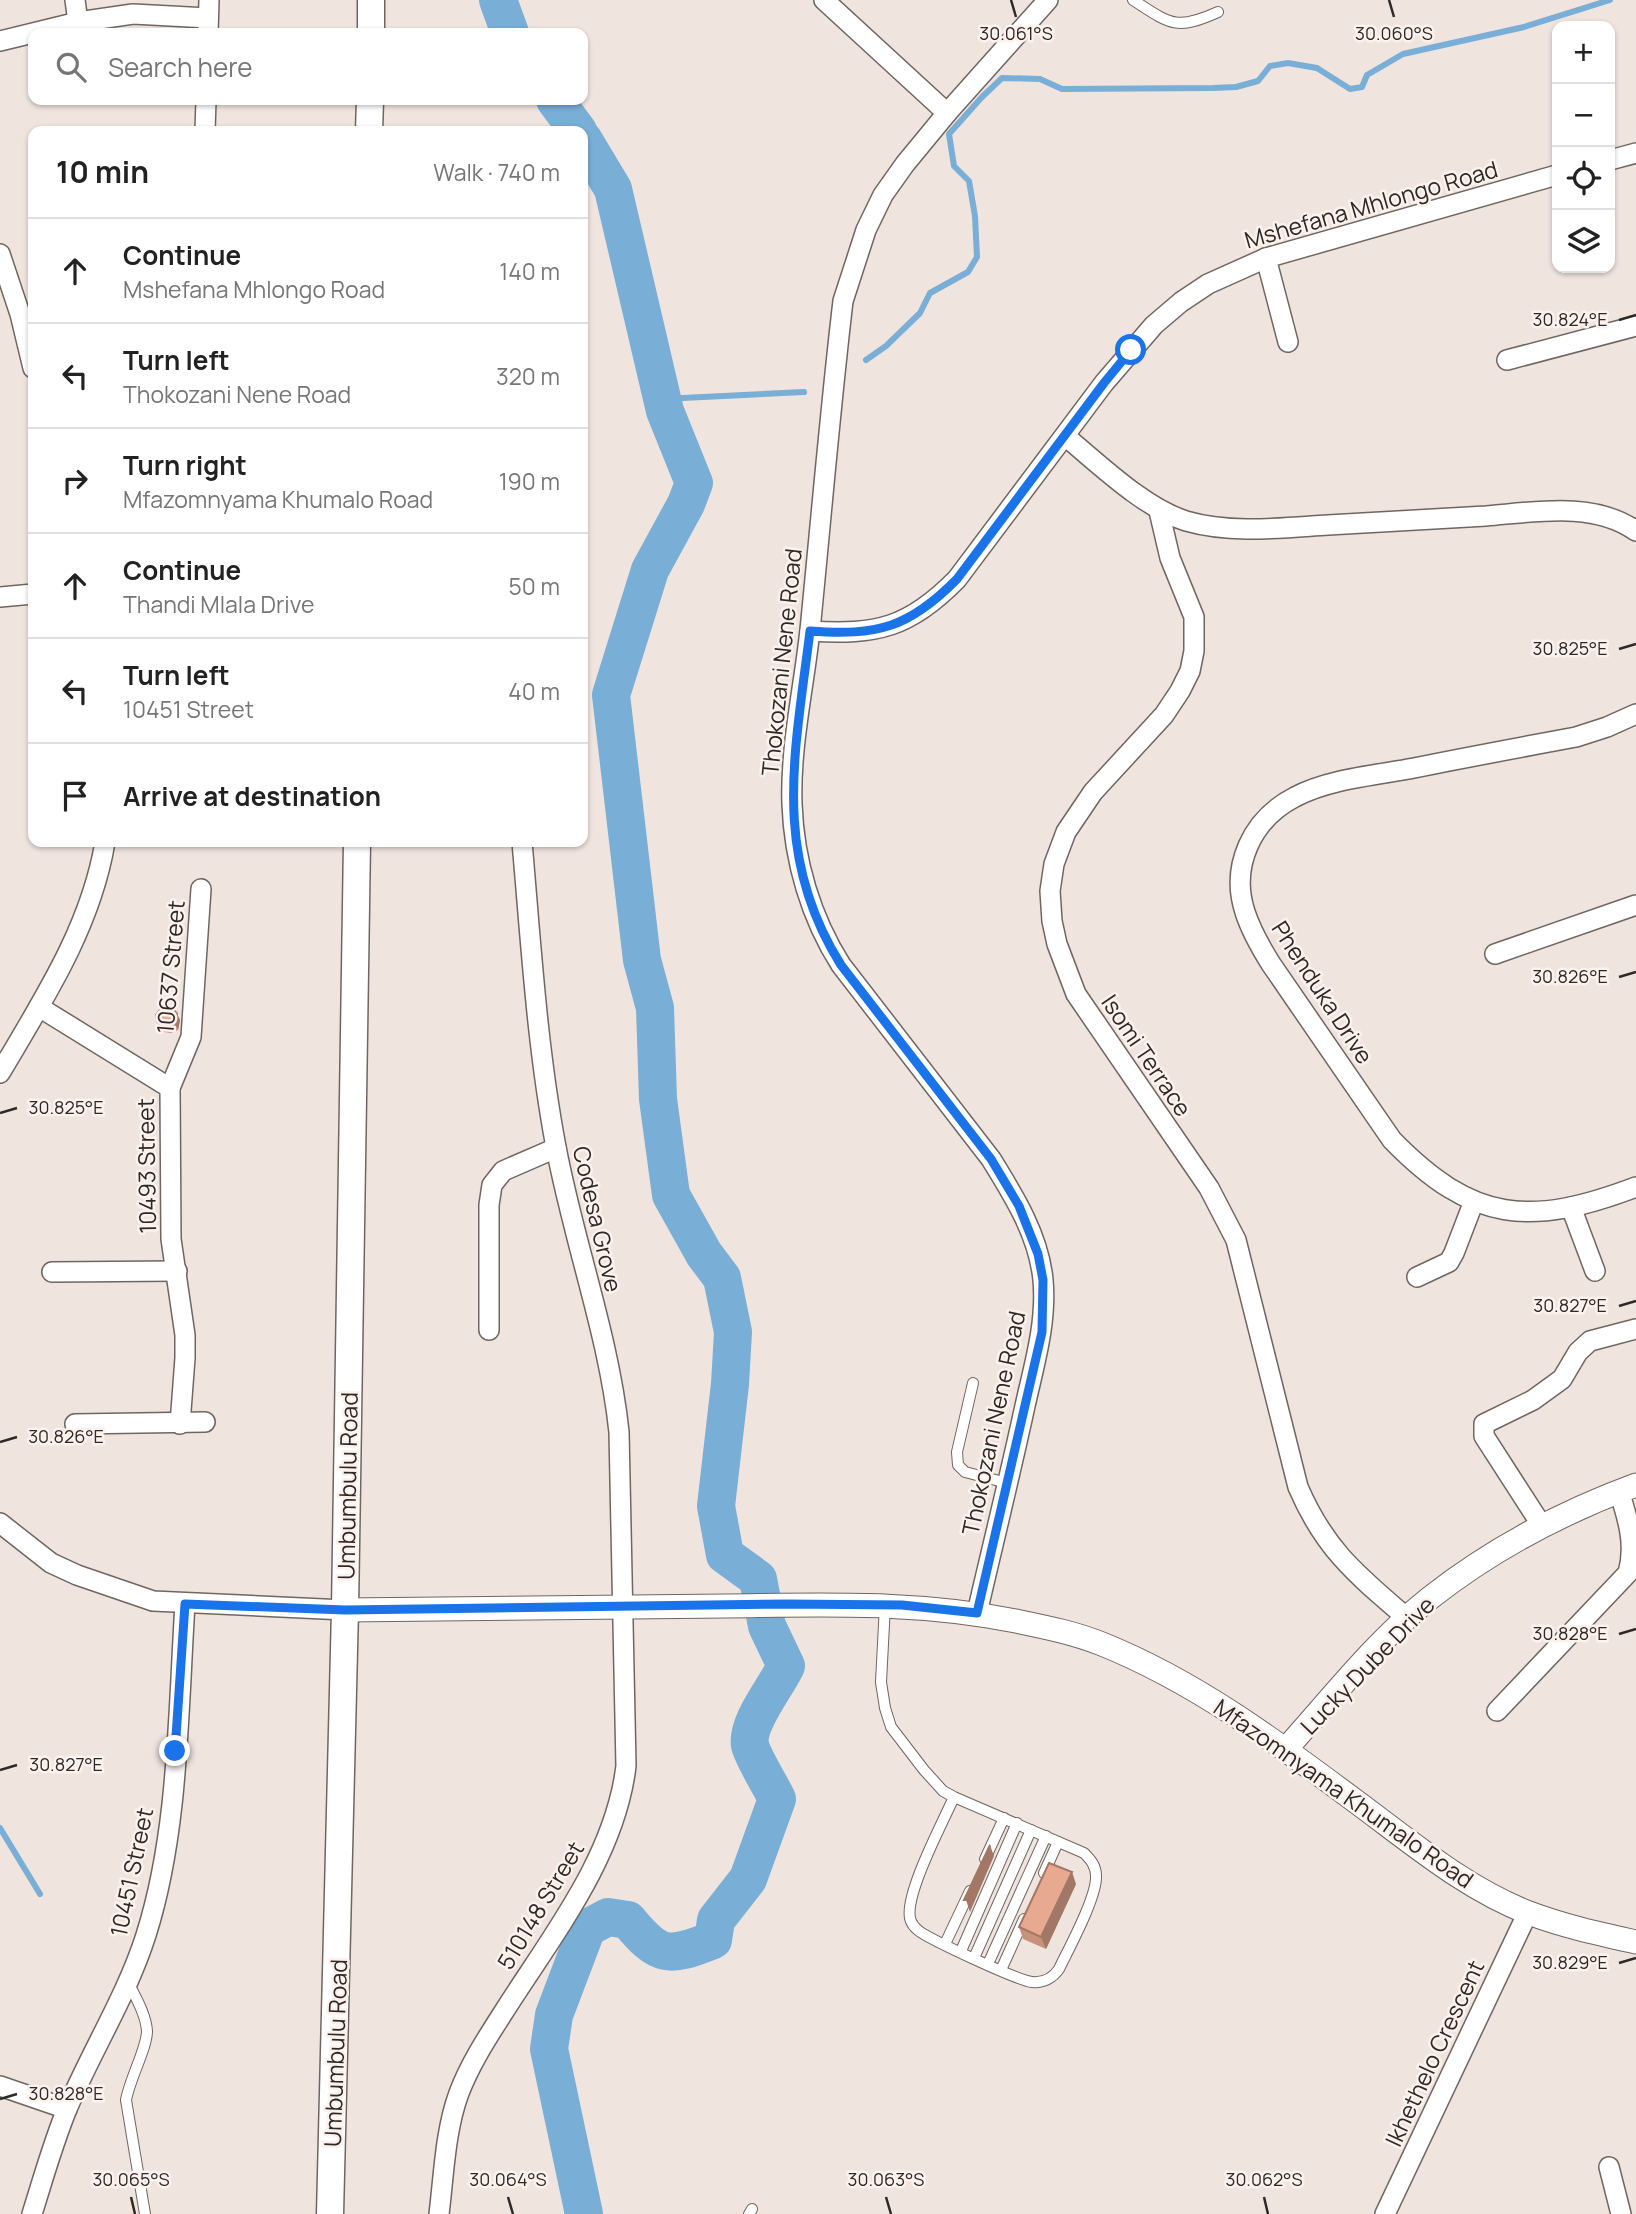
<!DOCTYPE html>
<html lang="en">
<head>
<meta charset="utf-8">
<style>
	body { margin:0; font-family:Manrope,sans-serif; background:#f2f2f2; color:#222 }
	.controls { position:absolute; right:21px; top:21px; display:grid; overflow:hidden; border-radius:14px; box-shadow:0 2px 5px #0004 }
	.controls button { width:63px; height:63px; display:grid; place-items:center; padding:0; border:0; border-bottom:2px solid #e0e0e0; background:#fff; color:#222; font:35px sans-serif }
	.stop { position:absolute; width:21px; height:21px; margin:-16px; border:5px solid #1a73e8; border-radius:50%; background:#fff }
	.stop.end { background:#1a73e8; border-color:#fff; box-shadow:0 2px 7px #0008 }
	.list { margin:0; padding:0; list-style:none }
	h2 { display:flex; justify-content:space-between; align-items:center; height:91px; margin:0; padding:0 28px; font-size:30px }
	h2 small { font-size:23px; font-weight:400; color:#767676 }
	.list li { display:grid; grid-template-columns:46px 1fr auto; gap:21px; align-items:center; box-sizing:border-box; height:105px; padding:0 28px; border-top:2px solid #e0e0e0 }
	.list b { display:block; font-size:26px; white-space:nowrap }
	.list p { margin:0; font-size:23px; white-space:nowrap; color:#767676 }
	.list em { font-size:23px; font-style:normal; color:#767676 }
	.icon { flex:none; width:38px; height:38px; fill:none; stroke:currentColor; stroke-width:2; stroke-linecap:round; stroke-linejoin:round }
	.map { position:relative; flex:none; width:1636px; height:2214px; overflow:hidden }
	.search { position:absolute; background:#fff; box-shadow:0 2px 5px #0004; left:28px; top:28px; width:560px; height:77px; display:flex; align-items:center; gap:18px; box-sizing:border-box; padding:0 24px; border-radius:14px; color:#767676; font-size:26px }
	.panel { position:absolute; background:#fff; box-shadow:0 2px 5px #0004; left:28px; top:126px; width:560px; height:721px; border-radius:14px }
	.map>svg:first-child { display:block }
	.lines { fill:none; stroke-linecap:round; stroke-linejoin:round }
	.stream { stroke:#79aed6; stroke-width:6 }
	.river { stroke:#79aed6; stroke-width:38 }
	.service-casing { stroke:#6f6661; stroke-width:12 }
	.minor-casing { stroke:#6f6661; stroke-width:22 }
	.tertiary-casing { stroke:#6f6661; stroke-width:25 }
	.secondary-casing { stroke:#6f6661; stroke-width:29 }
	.service { stroke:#fff; stroke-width:10 }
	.minor { stroke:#fff; stroke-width:19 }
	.tertiary { stroke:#fff; stroke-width:23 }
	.secondary { stroke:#fff; stroke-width:26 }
	.wall { fill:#c7927c }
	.shaded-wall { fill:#a27765 }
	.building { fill:#e7aa90; stroke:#a27765; stroke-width:2 }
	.route { stroke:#1a73e8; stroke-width:9 }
	.ticks { fill:none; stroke:#2d2927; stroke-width:2.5 }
	.labels { text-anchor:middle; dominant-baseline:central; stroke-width:5; stroke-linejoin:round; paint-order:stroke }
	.street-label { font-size:23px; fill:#2d2927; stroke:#fdf1ec }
	.ticks-label { font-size:18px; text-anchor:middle; fill:#2d2927; stroke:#fdf1ec; stroke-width:5; stroke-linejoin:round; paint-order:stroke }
</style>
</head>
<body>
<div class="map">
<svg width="1636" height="2214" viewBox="0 0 1636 2214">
	<rect width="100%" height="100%" fill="#f0e4df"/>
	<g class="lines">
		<!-- stream -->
		<g class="stream">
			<polyline points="866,360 886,346 920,313 930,293 968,272 977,257 975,216 969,181 954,166 949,134 982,97 1002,78 1040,79 1062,89 1213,88 1236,87 1258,81 1270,66 1288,63 1317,68 1350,89 1362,87 1367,75 1403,54 1524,27 1610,0"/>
			<polyline points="662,399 804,392"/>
			<polyline points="0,1828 40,1894"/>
		</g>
		<!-- river -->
		<g class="river">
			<polyline points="498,0 510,33"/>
			<polyline points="555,100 578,131"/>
			<path d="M583 139 613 189 665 411 694 483 686 504 650 570 611 695 642 960 655 1008 658 1099 671 1195 704 1254 722 1278 733 1332 730 1384 716 1506 725 1555 758 1579 767 1626 786 1666C776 1687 746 1723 750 1745 753 1758 771 1786 777 1799L748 1879 716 1920 713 1940C668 1958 659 1958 628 1920L608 1917 587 1928 554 2015 549 2049 584 2214"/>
		</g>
		<defs>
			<g id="service">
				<path d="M1133 0C1170 24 1176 31 1218 12"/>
				<polyline points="973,1383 957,1452 958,1465 965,1472 1007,1483"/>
				<path d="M885 1605 881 1682 885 1708 891 1727 924 1770 943 1791 954 1797 1084 1853C1091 1860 1096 1866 1096 1876 1097 1897 1069 1948 1059 1969 1053 1978 1043 1983 1032 1982 1019 1981 931 1940 919 1931 915 1928 911 1923 910 1918 905 1893 943 1822 954 1797"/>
				<polyline points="985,1859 1004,1818"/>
				<polyline points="1044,1873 1058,1842"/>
				<polyline points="945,1944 970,1891"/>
				<polyline points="961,1951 1017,1823"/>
				<polyline points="974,1958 1031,1830"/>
				<polyline points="988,1964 1046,1836"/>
				<polyline points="1001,1970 1024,1919"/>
				<path d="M129 1984C136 1998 146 2015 147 2031 147 2048 130 2078 126 2100L145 2214"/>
				<polyline points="749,2214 752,2209"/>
			</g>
			<g id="minor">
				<polyline points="75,0 78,22"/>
				<polyline points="824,0 947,113"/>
				<polyline points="208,33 209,0"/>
				<polyline points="0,41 78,22 133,14 208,18"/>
				<polyline points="205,131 206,100"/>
				<polyline points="1610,160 1636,153"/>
				<polyline points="0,254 20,314 33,368"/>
				<polyline points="1266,258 1288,342"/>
				<polyline points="1507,360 1636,326"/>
				<path d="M1065 436C1099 464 1144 508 1186 521 1231 534 1281 528 1328 525 1381 522 1434 519 1486 516 1535 512 1594 501 1636 531"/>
				<path d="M1159 511 1170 558 1194 617V651L1190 671 1180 691 1164 715 1093 792 1066 832 1054 864 1050 891 1052 921 1057 944 1076 994 1209 1188 1236 1240 1298 1487C1325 1550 1357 1575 1407 1618"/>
				<polyline points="0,597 33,594"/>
				<path d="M810 631C877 635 909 628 957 579L1104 383 1154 325 1181 302 1208 284 1266 258 1557 175"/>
				<path d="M1636 714 1607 727 1576 737C1522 747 1468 757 1414 768 1377 775 1328 779 1295 797 1252 819 1230 866 1245 912 1251 931 1261 948 1271 964L1392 1140C1473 1223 1530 1227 1636 1187"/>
				<polyline points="1495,954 1636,905"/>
				<polyline points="39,1007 170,1088"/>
				<path d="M0 1073C43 1000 91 927 105 842"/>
				<polyline points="1571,1207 1595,1271"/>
				<polyline points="52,1272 177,1271"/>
				<polyline points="1417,1277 1449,1262 1454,1253 1474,1201"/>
				<polyline points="489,1330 489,1205 492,1185 503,1171 556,1148"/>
				<polyline points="75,1424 205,1422"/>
				<polyline points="180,1424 185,1358 185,1335 171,1239 170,1088 191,1037 201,889"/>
				<polyline points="0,1523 51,1563 77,1575 153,1601 345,1610"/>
				<polyline points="1542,1526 1484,1436 1484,1424 1533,1400 1562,1379 1578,1352 1590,1341 1636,1329"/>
				<path d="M977 1613C993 1544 1010 1475 1025 1406 1034 1365 1047 1323 1043 1280 1039 1236 1014 1196 991 1159L841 965C811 918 794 861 792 804 790 746 804 687 810 630 821 520 830 411 843 301L866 230 883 195 905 164 947 113 1048 0"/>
				<path d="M1497 1711 1628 1573C1636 1545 1628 1519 1619 1491"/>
				<polyline points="0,2086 67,2109"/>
				<polyline points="1609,2167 1621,2214"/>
				<path d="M32 2214C43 2179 53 2143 67 2109 92 2050 127 1995 146 1935 179 1831 178 1712 185 1604"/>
				<path d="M439 2214C444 2174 445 2131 459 2093 470 2064 487 2038 503 2013 551 1937 615 1858 626 1766L619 1432C609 1336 574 1243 556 1147 537 1047 531 944 522 842"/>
				<polyline points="1385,2214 1528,1912"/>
			</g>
			<g id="tertiary">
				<path d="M345 1610C472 1609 599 1608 726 1606 826 1605 916 1601 1016 1621 1045 1627 1075 1633 1102 1644 1199 1683 1283 1747 1366 1809 1417 1847 1469 1890 1529 1913 1563 1926 1600 1934 1636 1942"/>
				<path d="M1286 1749C1331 1699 1377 1640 1430 1598 1491 1550 1563 1512 1636 1485"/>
			</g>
			<g id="secondary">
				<polyline points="371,33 371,0"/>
				<polyline points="369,131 370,100"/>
				<polyline points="330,2214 345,1610 357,842"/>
			</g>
		</defs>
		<!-- service casing -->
		<use href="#service" class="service-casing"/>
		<!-- minor casing -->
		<use href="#minor" class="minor-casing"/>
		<!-- tertiary casing -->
		<use href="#tertiary" class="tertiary-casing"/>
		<!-- secondary casing -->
		<use href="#secondary" class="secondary-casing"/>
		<!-- service -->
		<use href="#service" class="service"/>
		<!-- minor -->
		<use href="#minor" class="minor"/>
		<!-- tertiary -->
		<use href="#tertiary" class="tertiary"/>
		<!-- secondary -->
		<use href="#secondary" class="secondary"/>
	</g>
	<!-- wall -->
	<g class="wall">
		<polygon points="177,1014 180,1020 178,1030 171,1033 164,1032 159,1027 157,1021"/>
		<polygon points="1076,1884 1046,1949 1023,1939 1019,1927"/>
	</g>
	<!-- shaded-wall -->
	<g class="shaded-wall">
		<polygon points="177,1014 180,1020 178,1030 175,1024"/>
		<polygon points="990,1845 994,1856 970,1912 966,1900"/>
		<polygon points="1072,1872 1076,1884 1046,1949 1041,1937"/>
	</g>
	<!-- building -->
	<g class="building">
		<polygon points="163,1006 173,1008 177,1014 175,1024 169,1027 162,1027 157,1021 156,1015"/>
		<polygon points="990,1845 966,1900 964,1900"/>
		<polygon points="1049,1863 1072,1872 1041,1937 1019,1927"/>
	</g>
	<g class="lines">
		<!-- route -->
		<path class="route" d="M175 1751 185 1604 345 1610 787 1604 902 1605 977 1613 1042 1332 1043 1280 1038 1254 1019 1206 991 1159 841 965C771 854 795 753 810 631 877 636 909 628 957 579L1104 383 1131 350"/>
	</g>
	<!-- ticks -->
	<path class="ticks" d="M1011 0 1016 17M1389 0 1394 17M1619 320 1636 315M1619 649 1636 644M1619 977 1636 972M0 1113 17 1108M1619 1306 1636 1301M0 1442 17 1437M1619 1634 1636 1629M0 1770 17 1765M1619 1963 1636 1958M0 2099 17 2094M131 2197 135 2214M508 2197 513 2214M886 2197 891 2214M1264 2197 1268 2214"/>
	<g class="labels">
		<!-- street labels -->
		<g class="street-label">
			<text transform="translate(1371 204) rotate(-16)">Mshefana Mhlongo Road</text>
			<text transform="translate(781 662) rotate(-84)">Thokozani Nene Road</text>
			<text transform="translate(170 967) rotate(-85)">10637 Street</text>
			<text transform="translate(1323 992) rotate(57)">Phenduka Drive</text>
			<text transform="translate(1147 1055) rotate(56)">Isomi Terrace</text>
			<text transform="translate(146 1166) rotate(-91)">10493 Street</text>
			<text transform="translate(598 1219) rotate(77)">Codesa Grove</text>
			<text transform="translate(993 1423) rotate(-78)">Thokozani Nene Road</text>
			<text transform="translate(347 1486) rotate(-89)">Umbumbulu Road</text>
			<text transform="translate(1367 1665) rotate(-46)">Lucky Dube Drive</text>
			<text transform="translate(1344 1793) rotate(35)">Mfazomnyama Khumalo Road</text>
			<text transform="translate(131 1872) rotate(-78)">10451 Street</text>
			<text transform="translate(540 1905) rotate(-59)">510148 Street</text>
			<text transform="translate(335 2053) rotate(-88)">Umbumbulu Road</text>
			<text transform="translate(1434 2053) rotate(-65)">Ikhethelo Crescent</text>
		</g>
	</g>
	<g class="ticks-label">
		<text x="1016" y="40">30.061°S</text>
		<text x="1394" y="40">30.060°S</text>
		<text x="1570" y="326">30.824°E</text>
		<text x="1570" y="655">30.825°E</text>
		<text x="1570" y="983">30.826°E</text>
		<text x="66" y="1114">30.825°E</text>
		<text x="1570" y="1312">30.827°E</text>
		<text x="66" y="1443">30.826°E</text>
		<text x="1570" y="1640">30.828°E</text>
		<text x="66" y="1771">30.827°E</text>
		<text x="1570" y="1969">30.829°E</text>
		<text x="66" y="2100">30.828°E</text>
		<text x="131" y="2186">30.065°S</text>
		<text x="508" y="2186">30.064°S</text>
		<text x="886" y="2186">30.063°S</text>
		<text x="1264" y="2186">30.062°S</text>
	</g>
</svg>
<div class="controls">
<button>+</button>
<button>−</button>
<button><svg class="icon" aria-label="locate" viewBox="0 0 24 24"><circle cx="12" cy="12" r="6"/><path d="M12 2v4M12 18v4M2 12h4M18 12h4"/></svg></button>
<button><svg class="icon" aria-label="layers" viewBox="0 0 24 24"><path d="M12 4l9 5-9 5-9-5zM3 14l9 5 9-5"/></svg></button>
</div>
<div class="stop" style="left:1131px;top:350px"></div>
<div class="stop end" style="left:175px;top:1751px"></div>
<div class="search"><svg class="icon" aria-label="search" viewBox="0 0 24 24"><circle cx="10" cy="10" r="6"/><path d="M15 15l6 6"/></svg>Search here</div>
<section class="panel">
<h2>10 min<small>Walk · 740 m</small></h2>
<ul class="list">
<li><svg class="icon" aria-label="ahead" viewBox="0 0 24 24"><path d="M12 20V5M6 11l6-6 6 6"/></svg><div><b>Continue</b><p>Mshefana Mhlongo Road</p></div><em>140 m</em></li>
<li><svg class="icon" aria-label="left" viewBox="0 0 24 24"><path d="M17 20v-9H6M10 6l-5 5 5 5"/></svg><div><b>Turn left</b><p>Thokozani Nene Road</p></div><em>320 m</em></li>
<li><svg class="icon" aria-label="right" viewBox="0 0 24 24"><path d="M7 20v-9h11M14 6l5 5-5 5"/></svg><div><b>Turn right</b><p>Mfazomnyama Khumalo Road</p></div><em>190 m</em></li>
<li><svg class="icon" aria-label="ahead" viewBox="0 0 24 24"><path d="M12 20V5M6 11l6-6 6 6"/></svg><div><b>Continue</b><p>Thandi Mlala Drive</p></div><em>50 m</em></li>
<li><svg class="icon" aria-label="left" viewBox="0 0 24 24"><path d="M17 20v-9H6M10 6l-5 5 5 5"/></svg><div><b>Turn left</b><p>10451 Street</p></div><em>40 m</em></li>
<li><svg class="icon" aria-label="arrive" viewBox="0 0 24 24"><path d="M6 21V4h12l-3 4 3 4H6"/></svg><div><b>Arrive at destination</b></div></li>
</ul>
</section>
</div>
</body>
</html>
